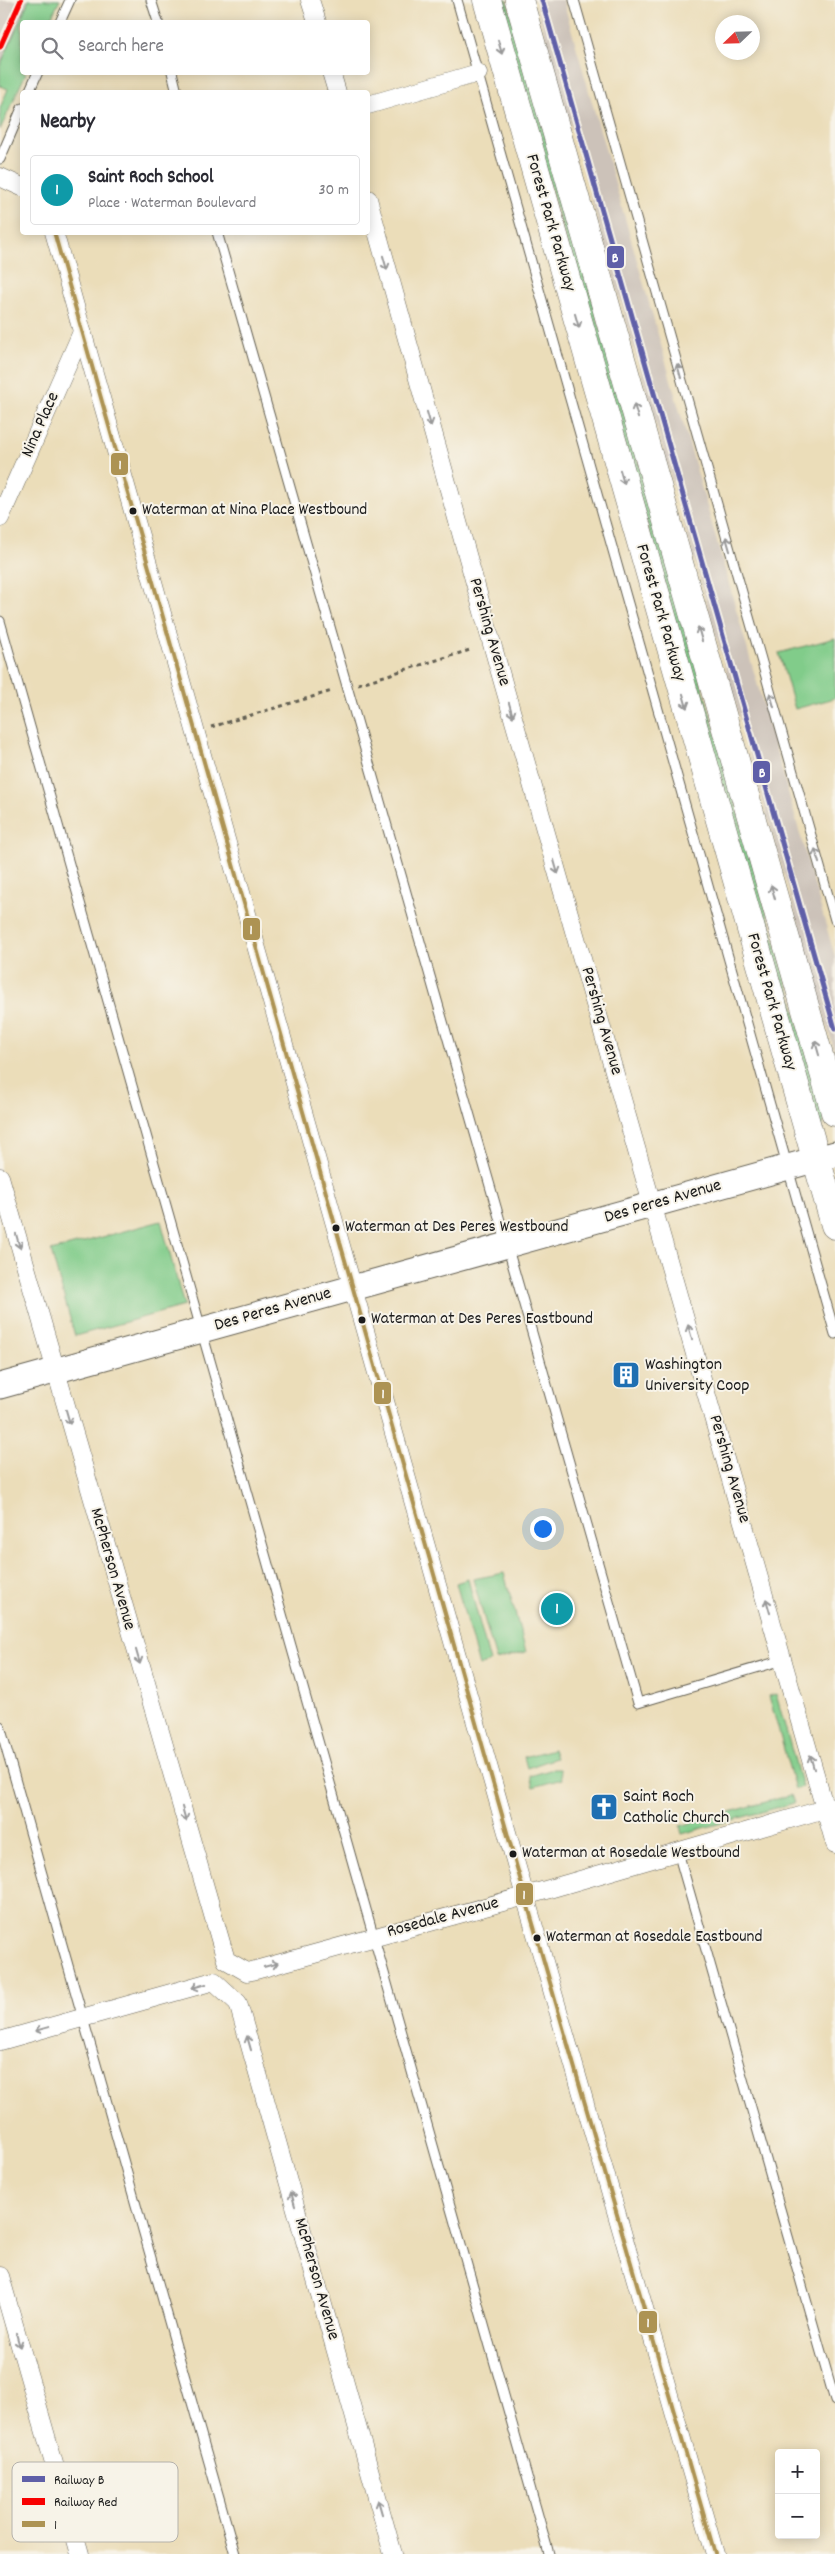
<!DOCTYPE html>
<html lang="en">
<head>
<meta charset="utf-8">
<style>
	body { margin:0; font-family:Dekko,sans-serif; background:#f2f2f3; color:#2b2b33 }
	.controls { position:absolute; right:15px; bottom:15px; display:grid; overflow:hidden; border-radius:5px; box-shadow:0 2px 12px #0003 }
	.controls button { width:45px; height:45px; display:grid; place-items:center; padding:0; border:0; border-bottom:1px solid #e1e1e2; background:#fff; color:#2b2b33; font:25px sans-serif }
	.compass { position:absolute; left:715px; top:15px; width:45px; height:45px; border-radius:50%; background:#fff; box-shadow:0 2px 12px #0003; rotate:247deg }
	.you { position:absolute; left:542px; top:1528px; width:18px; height:18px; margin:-12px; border:4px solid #fff; border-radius:50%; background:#1a73e8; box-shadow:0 0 0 8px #1a73e833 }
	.badge { display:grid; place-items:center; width:32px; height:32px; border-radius:50%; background:#1f6fb2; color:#fff; font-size:16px; font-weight:700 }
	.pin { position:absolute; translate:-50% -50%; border:2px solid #fff; box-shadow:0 1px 5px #0006 }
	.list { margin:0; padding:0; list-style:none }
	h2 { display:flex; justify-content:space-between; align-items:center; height:65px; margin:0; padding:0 20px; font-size:21px }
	h2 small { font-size:16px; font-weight:400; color:#7c7c81 }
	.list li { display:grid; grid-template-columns:32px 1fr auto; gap:15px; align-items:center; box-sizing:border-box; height:70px; margin:0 10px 10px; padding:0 10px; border:1px solid #e1e1e2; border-radius:5px }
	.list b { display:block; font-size:19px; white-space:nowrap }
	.list p { margin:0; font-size:16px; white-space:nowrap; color:#7c7c81 }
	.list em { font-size:16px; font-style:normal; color:#7c7c81 }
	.icon { flex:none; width:28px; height:28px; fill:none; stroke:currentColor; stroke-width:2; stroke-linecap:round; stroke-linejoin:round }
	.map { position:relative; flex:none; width:835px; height:2554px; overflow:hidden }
	.search { position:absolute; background:#fff; box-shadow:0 2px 12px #0003; left:20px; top:20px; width:350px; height:55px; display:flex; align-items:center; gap:12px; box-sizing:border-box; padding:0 18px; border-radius:5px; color:#7c7c81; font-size:19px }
	.panel { position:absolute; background:#fff; box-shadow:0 2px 12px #0003; left:20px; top:90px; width:350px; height:145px; border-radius:5px }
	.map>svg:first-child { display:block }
	.industrial { fill:#ccc2b9 }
	.green { fill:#81cc8a; stroke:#4e7453 }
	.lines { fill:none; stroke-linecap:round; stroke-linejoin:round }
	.lane-casing { stroke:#646053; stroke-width:11 }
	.street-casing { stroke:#646053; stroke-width:19 }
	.secondary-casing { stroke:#646053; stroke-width:27 }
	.primary-casing { stroke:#646053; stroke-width:29 }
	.path { stroke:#646053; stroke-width:3; stroke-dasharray:4 4; stroke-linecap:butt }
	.lane { stroke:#fff; stroke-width:9 }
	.street { stroke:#fff; stroke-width:18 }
	.secondary { stroke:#fff; stroke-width:25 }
	.primary { stroke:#fff; stroke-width:28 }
	.bus-1-casing { stroke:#f7f3e8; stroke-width:8 }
	.bus-1 { stroke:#ad9353; stroke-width:4 }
	.rail-1-casing { stroke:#f7f3e8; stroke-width:9 }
	.rail-2-casing { stroke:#f7f3e8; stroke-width:9 }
	.rail-1 { stroke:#5f5fa8; stroke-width:5 }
	.rail-2 { stroke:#f80000; stroke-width:5 }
	.oneway { stroke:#999 }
	.bus-dot { fill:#1c1c1c; stroke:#f7f3e8; stroke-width:2 }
	.labels { text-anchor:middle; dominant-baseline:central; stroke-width:4; stroke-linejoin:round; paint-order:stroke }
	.bus-label { font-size:17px; fill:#1c1c1c; stroke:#f7f3e8; text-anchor:start }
	.street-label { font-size:18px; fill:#1c1c1c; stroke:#f7f3e8 }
	.poi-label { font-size:18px; fill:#1c1c1c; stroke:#f7f3e8; text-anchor:start }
	.key { fill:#f7f3e8; stroke:#b5b2ab; stroke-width:1 }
	.key-label { font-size:14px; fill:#1c1c1c }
	.line-badge { stroke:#f7f3e8; stroke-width:2 }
	.badge-label { font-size:14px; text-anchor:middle; font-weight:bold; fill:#fff }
</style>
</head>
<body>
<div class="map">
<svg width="835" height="2554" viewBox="0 0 835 2554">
	<rect width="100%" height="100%" fill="#f7f3e8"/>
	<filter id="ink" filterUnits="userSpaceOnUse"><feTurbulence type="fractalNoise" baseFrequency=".02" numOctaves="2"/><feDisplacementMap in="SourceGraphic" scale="10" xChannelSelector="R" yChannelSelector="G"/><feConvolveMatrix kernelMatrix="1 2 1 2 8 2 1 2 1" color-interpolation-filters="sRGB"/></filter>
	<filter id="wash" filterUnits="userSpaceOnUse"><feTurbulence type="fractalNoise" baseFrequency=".0096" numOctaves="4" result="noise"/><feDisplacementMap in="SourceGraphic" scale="20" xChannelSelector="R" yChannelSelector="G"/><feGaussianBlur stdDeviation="1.12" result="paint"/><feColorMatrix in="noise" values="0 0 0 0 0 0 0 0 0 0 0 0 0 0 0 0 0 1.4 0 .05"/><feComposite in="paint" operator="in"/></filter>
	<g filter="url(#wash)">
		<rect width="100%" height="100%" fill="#ebddb9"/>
		<!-- industrial -->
		<g class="industrial">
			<polygon points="0,0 29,0 0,66"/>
			<polygon points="535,0 563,0 835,957 835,1053"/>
		</g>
		<!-- green -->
		<g class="green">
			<polygon points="29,0 60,0 49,22 22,22 22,72 26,73 0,130 0,108 8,89 0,86 0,66"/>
			<polygon points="497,0 507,0 825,1117 823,1125 819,1126"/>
			<polygon points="835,638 835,698 795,709 779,653"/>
			<polygon points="161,1221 184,1306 75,1336 51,1251"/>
			<polygon points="504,1573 526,1652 496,1660 473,1579"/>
			<polygon points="468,1579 490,1662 479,1666 456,1583"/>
			<polygon points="776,1694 802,1787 795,1789 769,1696"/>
			<polygon points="553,1749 556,1758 527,1768 524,1757"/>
			<polygon points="553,1769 560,1769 562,1779 533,1787 530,1776"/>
			<polygon points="791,1795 794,1803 682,1834 680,1826"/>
		</g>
	</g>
	<g filter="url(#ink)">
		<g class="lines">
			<defs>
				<g id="lane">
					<polyline points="151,0 158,22"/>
					<polyline points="457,0 835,1334"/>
					<polyline points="574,0 835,920"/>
					<polyline points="60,22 70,0"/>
					<polyline points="172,72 177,92"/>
					<polyline points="29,92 38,72"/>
					<polyline points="0,159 22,108"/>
					<path d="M217 232C354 724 499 1213 638 1703L783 1660"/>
					<polyline points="0,621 549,2554"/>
					<polyline points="0,1726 235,2554"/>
					<polyline points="678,1852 835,2401"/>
				</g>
				<g id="street">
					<polyline points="310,0 317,22"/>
					<polyline points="331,72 337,92"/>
					<polyline points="368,105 478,73"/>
					<polyline points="0,177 22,187"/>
					<polyline points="368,199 492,644 835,1844"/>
					<polyline points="54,232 525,1896 715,2554"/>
					<polyline points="0,518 82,332"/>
					<polyline points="0,1177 226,1960 247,1972 252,1971 525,1896 835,1806"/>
					<polyline points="0,2041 214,1981 238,2003 393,2554"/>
					<polyline points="0,2276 80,2554"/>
				</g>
				<polyline id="secondary" points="0,1386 835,1154"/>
				<g id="primary">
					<polyline points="487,0 835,1225"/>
					<polyline points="519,0 835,1112"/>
				</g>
			</defs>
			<!-- lane casing -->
			<use href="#lane" class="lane-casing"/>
			<!-- street casing -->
			<use href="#street" class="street-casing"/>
			<!-- secondary casing -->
			<use href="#secondary" class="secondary-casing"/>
			<!-- primary casing -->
			<use href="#primary" class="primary-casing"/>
			<!-- path -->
			<g class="path">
				<polyline points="358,684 470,650"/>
				<polyline points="211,727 332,691"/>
			</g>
			<!-- lane -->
			<use href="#lane" class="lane"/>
			<!-- street -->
			<use href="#street" class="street"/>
			<!-- secondary -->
			<use href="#secondary" class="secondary"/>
			<!-- primary -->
			<use href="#primary" class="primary"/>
			<defs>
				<polyline id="bus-1" points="54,232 525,1896 715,2554"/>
			</defs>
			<!-- bus-1 casing -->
			<use href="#bus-1" class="bus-1-casing"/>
			<!-- bus-1 -->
			<use href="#bus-1" class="bus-1"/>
			<defs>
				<polyline id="rail-1" points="542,0 835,1029"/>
				<polyline id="rail-2" points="0,47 21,0"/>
			</defs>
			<!-- rail-1 casing -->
			<use href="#rail-1" class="rail-1-casing"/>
			<!-- rail-2 casing -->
			<use href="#rail-2" class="rail-2-casing"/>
			<!-- rail-1 -->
			<use href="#rail-1" class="rail-1"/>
			<!-- rail-2 -->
			<use href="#rail-2" class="rail-2"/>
		</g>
		<!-- one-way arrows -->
		<defs><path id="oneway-shaft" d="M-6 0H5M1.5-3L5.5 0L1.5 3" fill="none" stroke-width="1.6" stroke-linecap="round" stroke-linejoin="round" transform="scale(1.25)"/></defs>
		<g class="oneway">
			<use href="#oneway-shaft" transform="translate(500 47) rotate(74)"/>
			<use href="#oneway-shaft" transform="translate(385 263) rotate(74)"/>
			<use href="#oneway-shaft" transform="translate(577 321) rotate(74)"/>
			<use href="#oneway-shaft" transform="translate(679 371) rotate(-106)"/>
			<use href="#oneway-shaft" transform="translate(636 411) rotate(-106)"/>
			<use href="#oneway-shaft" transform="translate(429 419) rotate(74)"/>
			<use href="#oneway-shaft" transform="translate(622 477) rotate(74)"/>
			<use href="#oneway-shaft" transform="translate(728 544) rotate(-106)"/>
			<use href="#oneway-shaft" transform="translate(700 634) rotate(-106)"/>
			<use href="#oneway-shaft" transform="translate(772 700) rotate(-106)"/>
			<use href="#oneway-shaft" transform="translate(685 701) rotate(74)"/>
			<use href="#oneway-shaft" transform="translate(511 710) rotate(74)"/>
			<use href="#oneway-shaft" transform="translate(817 856) rotate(-106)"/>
			<use href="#oneway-shaft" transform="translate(556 867) rotate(74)"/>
			<use href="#oneway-shaft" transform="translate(773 892) rotate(-106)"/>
			<use href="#oneway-shaft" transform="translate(817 1048) rotate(-106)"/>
			<use href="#oneway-shaft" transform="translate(18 1241) rotate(74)"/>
			<use href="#oneway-shaft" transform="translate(690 1332) rotate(-106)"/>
			<use href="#oneway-shaft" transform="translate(68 1417) rotate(74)"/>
			<use href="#oneway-shaft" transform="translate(768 1606) rotate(-106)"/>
			<use href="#oneway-shaft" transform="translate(138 1657) rotate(74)"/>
			<use href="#oneway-shaft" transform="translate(812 1762) rotate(-106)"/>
			<use href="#oneway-shaft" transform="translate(184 1814) rotate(74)"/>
			<use href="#oneway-shaft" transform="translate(271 1965) rotate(-15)"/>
			<use href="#oneway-shaft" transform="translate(199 1986) rotate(164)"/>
			<use href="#oneway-shaft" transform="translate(42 2029) rotate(165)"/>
			<use href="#oneway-shaft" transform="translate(249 2043) rotate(-106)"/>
			<use href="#oneway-shaft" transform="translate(293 2199) rotate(-106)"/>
			<use href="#oneway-shaft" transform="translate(18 2340) rotate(74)"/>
			<use href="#oneway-shaft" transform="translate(380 2507) rotate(-106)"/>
		</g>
	</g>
	<!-- icons -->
	<defs>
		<symbol id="building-square" viewBox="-11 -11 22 22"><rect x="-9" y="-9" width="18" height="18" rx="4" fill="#1f6fb2" stroke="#f7f3e8"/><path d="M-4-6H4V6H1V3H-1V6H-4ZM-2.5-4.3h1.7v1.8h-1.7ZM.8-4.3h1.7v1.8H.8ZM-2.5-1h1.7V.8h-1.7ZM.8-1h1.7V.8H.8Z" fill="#fff"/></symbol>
		<symbol id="church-square" viewBox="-11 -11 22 22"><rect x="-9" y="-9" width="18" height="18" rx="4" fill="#1f6fb2" stroke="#f7f3e8"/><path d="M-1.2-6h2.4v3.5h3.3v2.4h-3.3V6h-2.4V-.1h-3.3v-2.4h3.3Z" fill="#fff"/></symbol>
	</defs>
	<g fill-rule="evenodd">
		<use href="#building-square" x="610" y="1359" width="32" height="32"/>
		<use href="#church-square" x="588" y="1791" width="32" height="32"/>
	</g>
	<!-- markers -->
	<g class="bus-dot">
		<circle cx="133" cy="511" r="4.5"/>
		<circle cx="336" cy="1228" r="4.5"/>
		<circle cx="362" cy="1320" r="4.5"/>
		<circle cx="513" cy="1854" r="4.5"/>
		<circle cx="537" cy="1938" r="4.5"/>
	</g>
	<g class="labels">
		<!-- bus labels -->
		<g class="bus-label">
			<text x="142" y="511">Waterman at Nina Place Westbound</text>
			<text x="345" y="1228">Waterman at Des Peres Westbound</text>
			<text x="371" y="1320">Waterman at Des Peres Eastbound</text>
			<text x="522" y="1854">Waterman at Rosedale Westbound</text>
			<text x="546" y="1938">Waterman at Rosedale Eastbound</text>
		</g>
		<!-- street labels -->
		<g class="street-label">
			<text transform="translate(550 223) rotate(74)">Forest Park Parkway</text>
			<text transform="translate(41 425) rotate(-66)">Nina Place</text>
			<text transform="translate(660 613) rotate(74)">Forest Park Parkway</text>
			<text transform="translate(489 632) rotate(74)">Pershing Avenue</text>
			<text transform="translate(771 1002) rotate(74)">Forest Park Parkway</text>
			<text transform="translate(601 1021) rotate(74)">Pershing Avenue</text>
			<text transform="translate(663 1202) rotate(-16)">Des Peres Avenue</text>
			<text transform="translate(273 1310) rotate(-16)">Des Peres Avenue</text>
			<text transform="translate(729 1469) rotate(74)">Pershing Avenue</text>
			<text transform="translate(112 1569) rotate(74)">McPherson Avenue</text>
			<text transform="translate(443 1918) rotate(-15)">Rosedale Avenue</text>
			<text transform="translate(316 2279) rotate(74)">McPherson Avenue</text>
		</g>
		<!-- poi labels -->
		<g class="poi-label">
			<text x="645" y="1365">Washington<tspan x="645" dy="21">University Coop</tspan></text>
			<text x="623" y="1797">Saint Roch<tspan x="623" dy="21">Catholic Church</tspan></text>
		</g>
	</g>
	<!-- legend -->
	<rect x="12" y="2462" width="166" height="80" rx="8" class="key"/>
	<rect x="22" y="2476" width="23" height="6" fill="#5f5fa8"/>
	<rect x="22" y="2498" width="23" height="7" fill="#f80000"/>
	<rect x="22" y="2521" width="23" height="6" fill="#ad9353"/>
	<g class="key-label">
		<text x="54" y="2484">Railway B</text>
		<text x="54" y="2506">Railway Red</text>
		<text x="54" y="2529">1</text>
	</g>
	<g class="line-badge">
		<rect x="606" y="245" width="19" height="24" rx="5" fill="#5f5fa8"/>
		<rect x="110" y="452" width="19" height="24" rx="5" fill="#ad9353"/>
		<rect x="752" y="760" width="19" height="24" rx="5" fill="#5f5fa8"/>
		<rect x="242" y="917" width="19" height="24" rx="5" fill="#ad9353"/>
		<rect x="373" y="1381" width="19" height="24" rx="5" fill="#ad9353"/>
		<rect x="515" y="1882" width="19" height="24" rx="5" fill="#ad9353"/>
		<rect x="638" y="2310" width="20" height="24" rx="5" fill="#ad9353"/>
	</g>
	<g class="badge-label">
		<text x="615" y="262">B</text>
		<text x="120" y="469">1</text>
		<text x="762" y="777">B</text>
		<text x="251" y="934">1</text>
		<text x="383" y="1398">1</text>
		<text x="524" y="1899">1</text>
		<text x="648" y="2327">1</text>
	</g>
</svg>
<div class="controls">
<button>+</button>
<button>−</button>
</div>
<svg class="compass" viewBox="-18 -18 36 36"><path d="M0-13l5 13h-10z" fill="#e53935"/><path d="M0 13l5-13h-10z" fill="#7c7c81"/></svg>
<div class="you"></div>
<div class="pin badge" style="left:557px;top:1609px;background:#0f9aa8">1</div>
<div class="search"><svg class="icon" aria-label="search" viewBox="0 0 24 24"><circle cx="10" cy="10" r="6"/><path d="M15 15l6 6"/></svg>Search here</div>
<section class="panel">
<h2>Nearby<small></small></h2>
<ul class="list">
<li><span class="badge" style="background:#0f9aa8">1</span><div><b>Saint Roch School</b><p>Place · Waterman Boulevard</p></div><em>30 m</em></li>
</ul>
</section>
</div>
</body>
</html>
